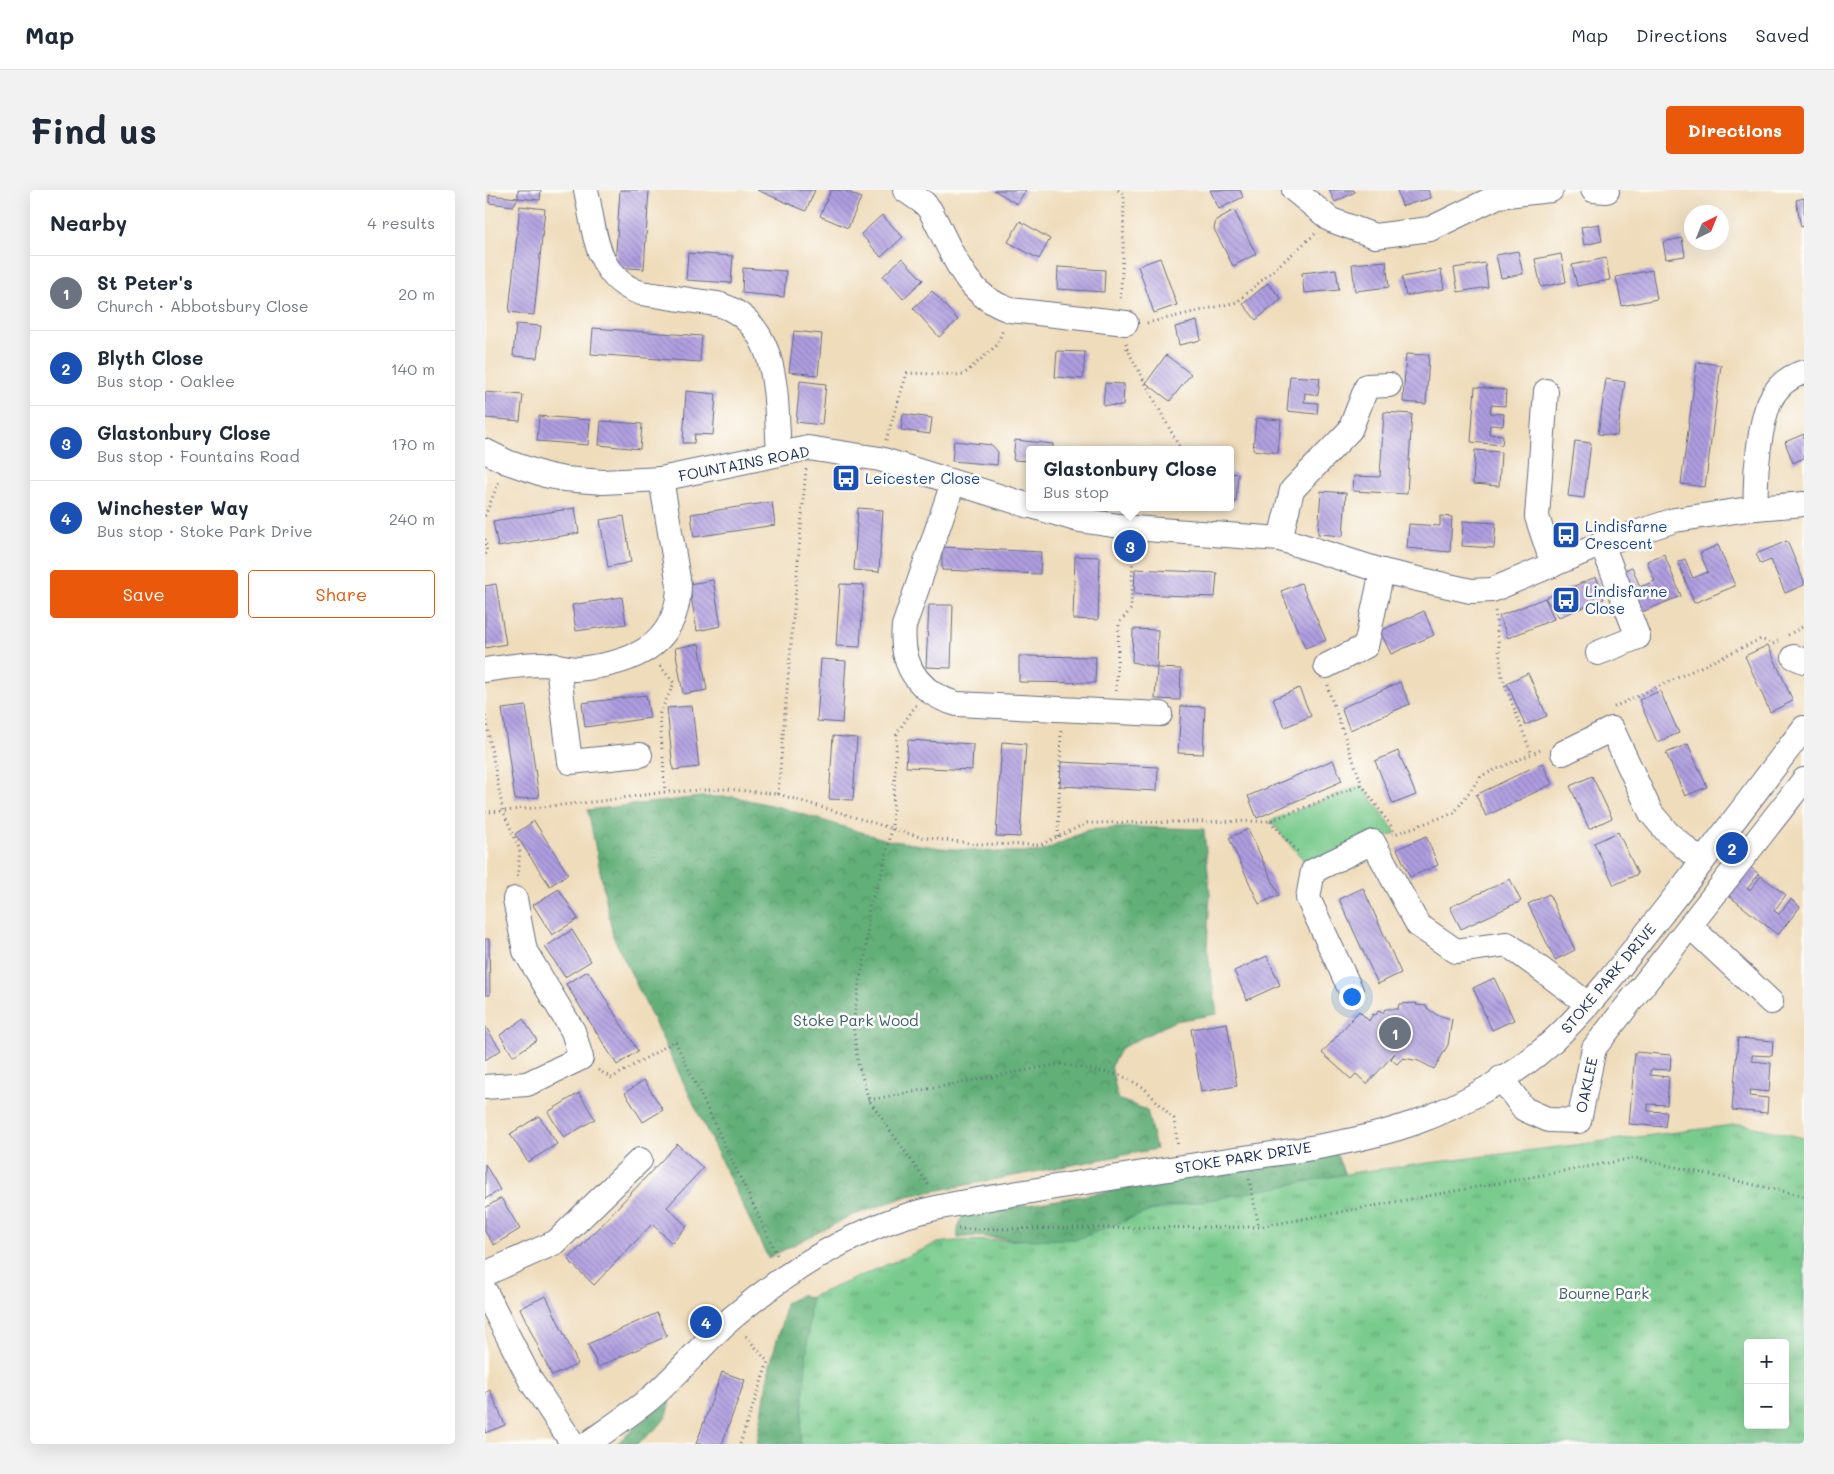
<!DOCTYPE html>
<html lang="en">
<head>
<meta charset="utf-8">
<style>
	body { margin:0; font-family:Mali,sans-serif; background:#f2f2f3; color:#1f2937 }
	.controls { position:absolute; right:15px; bottom:15px; display:grid; overflow:hidden; border-radius:5px; box-shadow:0 5px 20px #0002 }
	.controls button { width:45px; height:45px; display:grid; place-items:center; padding:0; border:0; border-bottom:1px solid #e0e1e3; background:#fff; color:#1f2937; font:25px sans-serif }
	.compass { position:absolute; left:1199px; top:15px; width:45px; height:45px; border-radius:50%; background:#fff; box-shadow:0 5px 20px #0002; rotate:43deg }
	.you { position:absolute; left:866px; top:806px; width:18px; height:18px; margin:-12px; border:4px solid #fff; border-radius:50%; background:#1a73e8; box-shadow:0 0 0 8px #1a73e833 }
	.badge { display:grid; place-items:center; width:32px; height:32px; border-radius:50%; background:#ea580c; color:#fff; font-size:16px; font-weight:700 }
	.pin { position:absolute; translate:-50% -50%; border:2px solid #fff; box-shadow:0 1px 5px #0006 }
	.popup { position:absolute; left:541px; top:256px; width:208px; height:65px; box-sizing:border-box; display:grid; place-content:center; border-radius:5px; background:#fff; filter:drop-shadow(0 1px 4px #0005); font-size:16px; white-space:nowrap; color:#747a83 }
	.popup b { font-size:19px; color:#1f2937 }
	.popup::after { content:''; position:absolute; left:50%; top:100%; margin-left:-10px; border:10px solid transparent; border-top-color:#fff }
	.list { margin:0; padding:0; list-style:none }
	h2 { display:flex; justify-content:space-between; align-items:center; height:65px; margin:0; padding:0 20px; font-size:21px }
	h2 small { font-size:16px; font-weight:400; color:#747a83 }
	.list li { display:grid; grid-template-columns:32px 1fr auto; gap:15px; align-items:center; box-sizing:border-box; height:75px; padding:0 20px; border-top:1px solid #e0e1e3 }
	.list b { display:block; font-size:19px; white-space:nowrap }
	.list p { margin:0; font-size:16px; white-space:nowrap; color:#747a83 }
	.list em { font-size:16px; font-style:normal; color:#747a83 }
	.actions { display:flex; gap:10px; padding:15px 20px }
	.actions a { flex:1; padding:11px 0; border:1px solid #ea580c; border-radius:5px; text-align:center; font-size:18px; color:#ea580c }
	.actions .main { background:#ea580c; color:#fff }
	.map { position:relative; flex:none; width:1319px; height:1254px; overflow:hidden; border-radius:5px }
	header { display:flex; align-items:center; gap:30px; box-sizing:border-box; height:70px; padding:0 25px; background:#fff; border-bottom:1px solid #e0e1e3 }
	header strong { font-size:24px }
	nav { display:flex; gap:28px; margin-inline-start:auto; font-size:18px }
	.intro { display:flex; align-items:center; justify-content:space-between; box-sizing:border-box; height:120px; padding:0 30px }
	h1 { margin:0; font-size:35px }
	.button { padding:12px 22px; border-radius:5px; background:#ea580c; color:#fff; font-size:18px; font-weight:700 }
	main { display:flex; gap:30px; padding:0 30px }
	aside { flex:1; background:#fff; border-radius:5px; box-shadow:0 5px 20px #0002 }
	.map>svg:first-child { display:block }
	.grass { fill:#79cb8d; stroke:#4a7d76 }
	.forest { fill:url(#forest-crowns); stroke:#3e6f6b }
	.park { fill:url(#park-tufts); stroke:#4a7d76; fill-rule:evenodd }
	.building { fill:url(#building-back-hatch) }
	.lines { fill:none; stroke-linecap:round; stroke-linejoin:round }
	.minor-casing { stroke:#656c7f; stroke-width:26 }
	.path { stroke:#656c7f; stroke-width:3; stroke-dasharray:1 4; stroke-linecap:butt }
	.minor { stroke:#fff; stroke-width:24 }
	.labels { text-anchor:middle; dominant-baseline:central; stroke-width:5; stroke-linejoin:round; paint-order:stroke }
	.street-label { font-size:15px; fill:#1b2f5e; stroke:#fdfcf7 }
	.transit-label { font-size:15px; fill:#164399; stroke:#fdfcf7; text-anchor:start }
	.park-label { font-size:15px; fill:#375e6c; stroke:#fdfcf7 }
</style>
</head>
<body>
<header>
<strong>Map</strong>
<nav><a>Map</a><a>Directions</a><a>Saved</a></nav>
</header>
<div class="intro"><h1>Find us</h1><a class="button">Directions</a></div>
<main>
<aside>
<h2>Nearby<small>4 results</small></h2>
<ul class="list">
<li><span class="badge" style="background:#6b7280">1</span><div><b>St Peter's</b><p>Church · Abbotsbury Close</p></div><em>20 m</em></li>
<li><span class="badge" style="background:#1a4fb4">2</span><div><b>Blyth Close</b><p>Bus stop · Oaklee</p></div><em>140 m</em></li>
<li><span class="badge" style="background:#1a4fb4">3</span><div><b>Glastonbury Close</b><p>Bus stop · Fountains Road</p></div><em>170 m</em></li>
<li><span class="badge" style="background:#1a4fb4">4</span><div><b>Winchester Way</b><p>Bus stop · Stoke Park Drive</p></div><em>240 m</em></li>
</ul>
<div class="actions"><a class="main">Save</a><a>Share</a></div>
</aside>
<div class="map">
<svg width="1319" height="1254" viewBox="0 0 1319 1254">
	<defs>
		<pattern id="forest-crowns" width="20" height="18" patternUnits="userSpaceOnUse" patternTransform="scale(1.25)"><rect width="20" height="18" fill="#62af78"/><path d="M2 6a3 3 0 1 1 6 0M12 15a3 3 0 1 1 6 0" fill="none" stroke="#508f66"/></pattern>
		<pattern id="park-tufts" width="24" height="20" patternUnits="userSpaceOnUse" patternTransform="scale(1.25)"><rect width="24" height="20" fill="#79cb8d"/><path d="M3 7l-1-3M5 7V3M7 7l1-3M15 17l-1-3M17 17v-4M19 17l1-3" fill="none" stroke="#62a576"/></pattern>
		<pattern id="building-back-hatch" width="6" height="6" patternUnits="userSpaceOnUse" patternTransform="scale(1.25)"><rect width="6" height="6" fill="#af9de0"/><path d="M-1 5l2 2M0 0l6 6M5-1l2 2" fill="none" stroke="#8e80b9"/></pattern>
	</defs>
	<rect width="100%" height="100%" fill="#fdfcf7"/>
	<filter id="ink" filterUnits="userSpaceOnUse"><feTurbulence type="fractalNoise" baseFrequency=".02" numOctaves="2"/><feDisplacementMap in="SourceGraphic" scale="10" xChannelSelector="R" yChannelSelector="G"/><feConvolveMatrix kernelMatrix="1 2 1 2 8 2 1 2 1" color-interpolation-filters="sRGB"/></filter>
	<filter id="wash" filterUnits="userSpaceOnUse"><feTurbulence type="fractalNoise" baseFrequency=".0096" numOctaves="4" result="noise"/><feDisplacementMap in="SourceGraphic" scale="20" xChannelSelector="R" yChannelSelector="G"/><feGaussianBlur stdDeviation="1.12" result="paint"/><feColorMatrix in="noise" values="0 0 0 0 0 0 0 0 0 0 0 0 0 0 0 0 0 1.4 0 .05"/><feComposite in="paint" operator="in"/></filter>
	<g filter="url(#wash)">
		<rect width="100%" height="100%" fill="#efdcbb"/>
		<!-- grass -->
		<polygon class="grass" points="877,595 911,643 828,681 785,631"/>
		<!-- forest -->
		<g class="forest">
			<polygon points="215,607 250,607 294,617 402,650 457,658 508,662 556,662 603,640 648,637 719,639 725,704 722,758 732,824 690,831 636,858 626,876 633,909 662,920 671,959 423,1006 363,1027 283,1068 128,746 103,620"/>
			<polygon points="851,963 861,987 766,1017 709,1012 665,1021 612,1046 580,1052 544,1051 489,1046 473,1048 473,1039 477,1026"/>
			<polygon points="316,1105 326,1108 318,1254 272,1254 285,1175 298,1128 300,1113"/>
			<path d="M184 1209C188 1230 166 1242 152 1254H131Z"/>
		</g>
		<!-- park -->
		<path class="park" d="M1256 934 1319 948V1254H315L326 1107 453 1053 470 1051 593 1049 665 1021 872 982ZM1263 1153H1300V1235H1263Z"/>
		<g id="blocks">
			<!-- building -->
			<g class="building">
				<polygon points="33,0 56,0 55,10 33,8"/>
				<polygon points="135,0 164,0 159,79 130,77"/>
				<polygon points="272,0 330,0 321,21"/>
				<polygon points="346,0 359,0 376,8 363,38 335,26"/>
				<polygon points="509,0 541,0 532,14"/>
				<polygon points="725,0 755,0 758,7 734,19"/>
				<polygon points="844,0 869,0 870,2 850,12"/>
				<polygon points="912,0 943,0 946,8 917,16"/>
				<polygon points="4,5 33,8 28,16 4,13"/>
				<polygon points="1319,8 1319,36 1316,37 1311,10"/>
				<polygon points="35,16 60,19 49,125 24,122"/>
				<polygon points="749,20 771,64 748,76 729,39 731,30"/>
				<polygon points="397,25 418,47 396,67 376,44"/>
				<polygon points="535,31 565,49 554,69 523,52"/>
				<polygon points="1114,34 1117,51 1099,55 1096,37"/>
				<polygon points="1197,48 1200,66 1181,69 1178,52"/>
				<polygon points="1033,61 1038,84 1016,88 1011,65"/>
				<polygon points="203,63 248,66 246,93 201,90"/>
				<polygon points="1076,64 1081,92 1056,97 1050,69"/>
				<polygon points="417,68 438,90 418,109 398,86"/>
				<polygon points="675,68 692,115 669,123 653,76"/>
				<polygon points="1121,68 1125,90 1092,96 1087,75"/>
				<polygon points="901,71 904,97 870,101 867,74"/>
				<polygon points="1000,73 1003,97 973,102 969,78"/>
				<polygon points="573,77 620,80 619,102 572,99"/>
				<polygon points="258,78 301,81 299,107 257,103"/>
				<polygon points="851,79 854,100 819,103 817,83"/>
				<polygon points="956,80 959,99 921,106 917,87"/>
				<polygon points="1167,80 1172,109 1137,116 1131,87"/>
				<polygon points="783,93 797,109 771,130 758,114"/>
				<polygon points="447,101 473,130 454,147 428,118"/>
				<polygon points="712,131 716,150 694,155 690,137"/>
				<polygon points="31,134 56,136 52,168 28,166"/>
				<polygon points="108,138 217,146 215,172 106,164"/>
				<polygon points="309,141 337,144 333,185 304,182"/>
				<polygon points="572,161 600,162 598,189 570,187"/>
				<polygon points="921,164 944,165 941,214 918,212"/>
				<polygon points="681,165 706,184 685,211 661,193"/>
				<polygon points="1212,172 1236,175 1220,297 1196,294"/>
				<polygon points="805,186 835,188 833,205 820,203 819,212 833,213 832,224 802,221"/>
				<polygon points="1121,189 1140,192 1132,246 1113,244"/>
				<polygon points="315,191 341,194 337,235 311,232"/>
				<polygon points="620,193 639,194 638,216 618,215"/>
				<polygon points="990,197 1021,200 1020,216 1006,215 1005,223 1019,224 1018,236 1005,235 1004,244 1018,245 1017,255 986,252"/>
				<polygon points="201,201 231,204 228,245 210,244 209,253 198,253"/>
				<polygon points="0,202 38,205 35,231 0,228"/>
				<polygon points="899,222 927,224 922,304 868,301 869,286 895,287"/>
				<polygon points="418,224 447,228 445,244 416,240"/>
				<polygon points="54,226 105,230 103,255 52,251"/>
				<polygon points="771,228 796,230 793,263 768,260"/>
				<polygon points="116,231 157,234 155,259 114,255"/>
				<polygon points="1319,244 1319,268 1308,273 1300,252"/>
				<polygon points="530,250 568,254 568,260 545,260 545,271 528,270"/>
				<polygon points="469,251 507,255 513,262 512,275 467,271"/>
				<polygon points="1090,251 1106,253 1099,308 1083,306"/>
				<polygon points="990,260 1016,262 1014,296 988,294"/>
				<polygon points="745,283 753,284 751,312 745,312"/>
				<polygon points="836,301 861,303 858,346 833,344"/>
				<polygon points="287,312 290,335 209,347 206,324"/>
				<polygon points="90,318 94,343 13,357 8,331"/>
				<polygon points="373,318 398,320 394,382 369,380"/>
				<polygon points="139,326 146,372 123,377 115,330"/>
				<polygon points="955,326 967,327 965,362 922,358 924,334 955,336"/>
				<polygon points="978,331 1011,333 1009,358 977,356"/>
				<polygon points="1302,351 1319,391 1319,395 1300,403 1286,370 1276,374 1271,364"/>
				<polygon points="1233,355 1250,396 1209,413 1193,372 1200,369 1208,388 1223,382 1215,363"/>
				<polygon points="457,357 556,362 555,384 457,380"/>
				<polygon points="1179,364 1196,406 1147,426 1130,384 1147,377 1155,397 1170,391 1162,371"/>
				<polygon points="590,366 615,367 613,430 588,429"/>
				<polygon points="650,379 732,383 730,407 649,404"/>
				<polygon points="1111,387 1119,409 1074,427 1060,408"/>
				<polygon points="228,390 236,436 212,441 204,394"/>
				<polygon points="816,393 841,450 820,458 796,401"/>
				<polygon points="11,394 21,454 0,458 0,396"/>
				<polygon points="355,394 379,395 375,457 351,456"/>
				<polygon points="137,407 141,434 91,441 87,415"/>
				<polygon points="1060,408 1069,429 1023,448 1014,426"/>
				<polygon points="444,415 468,415 466,478 441,477"/>
				<polygon points="939,421 949,445 906,464 895,441"/>
				<polygon points="648,439 673,440 672,478 647,472"/>
				<polygon points="214,454 222,500 198,504 190,458"/>
				<polygon points="1283,455 1308,511 1285,522 1260,466"/>
				<polygon points="534,466 611,467 610,493 534,492"/>
				<polygon points="336,469 361,471 357,533 332,531"/>
				<polygon points="672,478 696,479 695,510 670,509"/>
				<polygon points="1043,483 1062,526 1040,535 1022,493"/>
				<polygon points="915,492 925,514 865,540 856,518"/>
				<polygon points="814,498 826,526 800,537 788,509"/>
				<polygon points="1175,501 1194,543 1172,552 1154,510"/>
				<polygon points="161,505 165,528 100,537 97,513"/>
				<polygon points="41,516 54,607 30,610 17,519"/>
				<polygon points="207,516 214,577 188,580 182,518"/>
				<polygon points="696,516 720,517 718,564 693,563"/>
				<polygon points="348,546 372,548 368,610 344,609"/>
				<polygon points="423,550 488,554 487,580 421,577"/>
				<polygon points="517,552 541,554 535,647 511,646"/>
				<polygon points="1203,554 1222,597 1200,606 1181,563"/>
				<polygon points="913,561 931,605 908,614 890,571"/>
				<polygon points="848,570 857,591 772,628 763,606"/>
				<polygon points="576,572 673,577 672,601 575,596"/>
				<polygon points="1057,573 1067,594 1001,626 991,605"/>
				<polygon points="1107,586 1127,628 1104,639 1085,596"/>
				<polygon points="49,631 83,684 65,696 30,644"/>
				<polygon points="763,639 794,705 774,714 744,648"/>
				<polygon points="1133,642 1153,684 1129,695 1109,653"/>
				<polygon points="941,646 953,675 925,687 912,659"/>
				<polygon points="1265,677 1274,684 1262,699 1265,700 1276,686 1301,705 1289,721 1294,724 1306,709 1315,717 1293,745 1243,705"/>
				<polygon points="1025,689 1036,711 976,739 965,717"/>
				<polygon points="878,698 916,783 893,794 854,709"/>
				<polygon points="74,699 93,729 67,745 48,715"/>
				<polygon points="1064,704 1090,760 1070,770 1043,714"/>
				<polygon points="87,740 106,771 80,787 60,757"/>
				<polygon points="0,749 4,749 5,805 0,805"/>
				<polygon points="782,766 795,795 762,810 749,781"/>
				<polygon points="103,781 153,861 132,875 81,794"/>
				<polygon points="1009,788 1029,830 1007,840 988,798"/>
				<polygon points="932,813 931,815 942,816 942,818 952,825 967,829 963,855 949,879 934,871 918,868 912,874 906,869 910,863 882,894 871,884 866,889 837,863 874,821 884,831 888,824 891,825 893,821 898,823 900,819 913,819 914,814"/>
				<polygon points="38,829 52,850 28,866 15,845"/>
				<polygon points="742,833 752,896 716,902 706,839"/>
				<polygon points="0,836 16,860 0,870"/>
				<polygon points="1253,848 1288,851 1287,866 1267,865 1267,871 1286,873 1284,902 1265,900 1264,906 1283,908 1282,923 1247,920"/>
				<polygon points="1150,862 1186,865 1185,880 1166,879 1165,885 1184,887 1182,915 1163,914 1163,921 1182,922 1180,937 1144,934"/>
				<polygon points="159,890 178,920 158,932 140,903"/>
				<polygon points="94,903 110,929 79,948 63,922"/>
				<polygon points="54,926 72,954 43,972 25,944"/>
				<polygon points="192,954 218,978 182,1017 202,1036 187,1053 167,1034 109,1095 83,1070"/>
				<polygon points="0,974 15,1000 0,1009"/>
				<polygon points="16,1008 35,1039 9,1055 0,1042 0,1018"/>
				<polygon points="61,1106 93,1174 67,1186 35,1118"/>
				<polygon points="172,1123 182,1146 113,1177 103,1154"/>
				<polygon points="237,1182 260,1190 237,1254 211,1254"/>
				<polygon points="5,1200 20,1235 0,1243 0,1203"/>
			</g>
		</g>
	</g>
	<g filter="url(#ink)">
		<use href="#blocks" fill-opacity="0" stroke="#656c7f" stroke-width="1"/>
		<g class="lines">
			<defs>
				<g id="minor">
					<path d="M101 0C110 41 110 88 156 103 174 106 192 108 210 111 218 112 228 113 236 115 297 136 290 211 294 263"/>
					<path d="M420 0 439 13 445 20C468 61 477 104 525 120L641 133"/>
					<polyline points="809,0 846,30 890,46 945,39 1013,6 1066,0"/>
					<polyline points="1108,0 1122,1"/>
					<polyline points="1061,201 1052,327 1068,375"/>
					<polyline points="0,261 22,272 60,285 79,289 118,292 176,289 323,258 395,269 545,316"/>
					<path d="M468 293 419 436C415 476 434 503 472 514L675 524"/>
					<polyline points="550,317 594,330 648,338 795,349 897,381 986,401 1007,400 1117,354 1190,330 1271,318 1319,314"/>
					<path d="M1271 318C1270 297 1271 277 1274 256 1279 224 1283 193 1319 182"/>
					<polyline points="795,349 807,300 865,240 882,196 904,195"/>
					<polyline points="1113,463 1153,447 1117,354"/>
					<polyline points="1309,467 1319,471"/>
					<polyline points="73,476 85,572 155,565"/>
					<polyline points="841,476 881,456 897,381"/>
					<path d="M0 480C19 477 38 474 57 474 69 475 80 478 91 479 99 479 107 477 114 476 161 468 193 446 194 395L176 289"/>
					<polyline points="1078,563 1127,539 1166,623 1182,642 1217,672"/>
					<polyline points="1205,736 1286,812"/>
					<polyline points="866,801 823,708 828,681 888,652 933,735 971,761 1022,754 1103,814"/>
					<polyline points="1016,888 1039,919 1064,930 1094,931 1109,858 1319,590"/>
					<polyline points="0,897 42,894 96,868 88,841 40,761 30,709"/>
					<polyline points="0,1084 71,1052 155,970"/>
					<polyline points="0,1101 46,1191 88,1254"/>
					<path d="M102 1254C122 1240 143 1226 162 1211 193 1186 217 1153 247 1128 291 1090 344 1056 398 1034 440 1017 483 1012 528 1004 588 994 650 984 711 975 782 964 861 957 929 933 977 916 1038 881 1074 845 1111 809 1143 767 1175 726 1224 664 1271 601 1319 538"/>
				</g>
			</defs>
			<!-- minor casing -->
			<use href="#minor" class="minor-casing"/>
			<!-- path -->
			<g class="path">
				<polyline points="633,0 639,5 638,67 635,112"/>
				<polyline points="662,133 752,112 830,44"/>
				<polyline points="641,153 642,159 696,260"/>
				<polyline points="401,250 422,183 478,185 512,155 518,140"/>
				<polyline points="0,326 14,291"/>
				<polyline points="0,349 2,363 0,365"/>
				<polyline points="1010,421 1017,487 1047,565"/>
				<polyline points="1303,445 1319,436"/>
				<polyline points="175,476 189,493 175,523 177,561"/>
				<polyline points="843,495 844,502 877,595 911,643"/>
				<polyline points="631,501 634,433 646,419 648,359"/>
				<polyline points="431,515 412,543 407,639 396,686 384,717 381,762 374,794 368,835 373,873 384,910 445,997"/>
				<polyline points="1129,517 1276,449 1288,454 1293,451"/>
				<polyline points="0,526 18,621 35,660 32,690"/>
				<polyline points="178,567 180,602"/>
				<polyline points="293,604 321,279"/>
				<polyline points="0,622 18,621 116,611 180,602 241,599 293,604 435,647 493,654 555,655 602,633 785,631 877,595"/>
				<polyline points="785,631 815,664"/>
				<polyline points="907,645 969,623 996,586 1058,559"/>
				<polyline points="573,647 576,540"/>
				<polyline points="113,880 127,888 190,851 293,1067"/>
				<polyline points="384,910 575,874 635,885 658,897 689,929 693,957"/>
				<polyline points="764,989 774,1037"/>
				<polyline points="473,1039 774,1037 1150,968 1319,1006"/>
				<polyline points="255,1254 283,1172 260,1145"/>
			</g>
			<!-- minor -->
			<use href="#minor" class="minor"/>
		</g>
	</g>
	<!-- icons -->
	<defs>
		<symbol id="bus-square" viewBox="-11 -11 22 22"><rect x="-9" y="-9" width="18" height="18" rx="4" fill="#1a4fb4" stroke="#fdfcf7"/><path d="M-5-6H5V4H4V6H2V4H-2V6H-4V4H-5ZM-3.5-4V0h7V-4ZM-3.5 1.2v1.5H-2V1.2ZM2 1.2v1.5H3.5V1.2Z" fill="#fff"/></symbol>
	</defs>
	<g fill-rule="evenodd">
		<use href="#bus-square" x="345" y="272" width="32" height="32"/>
		<use href="#bus-square" x="1065" y="329" width="32" height="32"/>
		<use href="#bus-square" x="1065" y="394" width="32" height="32"/>
	</g>
	<g class="labels">
		<!-- street labels -->
		<g class="street-label">
			<text transform="translate(259 273) rotate(-11)">FOUNTAINS ROAD</text>
			<text transform="translate(1123 788) rotate(-50)">STOKE PARK DRIVE</text>
			<text transform="translate(1101 895) rotate(-78)">OAKLEE</text>
			<text transform="translate(758 967) rotate(-9)">STOKE PARK DRIVE</text>
		</g>
		<!-- transit labels -->
		<g class="transit-label">
			<text x="380" y="288">Leicester Close</text>
			<text x="1100" y="336">Lindisfarne<tspan x="1100" dy="17">Crescent</tspan></text>
			<text x="1100" y="401">Lindisfarne<tspan x="1100" dy="17">Close</tspan></text>
		</g>
		<!-- park labels -->
		<g class="park-label">
			<text x="371" y="830">Stoke Park Wood</text>
			<text x="1119" y="1103">Bourne Park</text>
		</g>
	</g>
</svg>
<div class="controls">
<button>+</button>
<button>−</button>
</div>
<svg class="compass" viewBox="-18 -18 36 36"><path d="M0-13l5 13h-10z" fill="#e53935"/><path d="M0 13l5-13h-10z" fill="#747a83"/></svg>
<div class="you"></div>
<div class="pin badge" style="left:910px;top:843px;background:#6b7280">1</div>
<div class="pin badge" style="left:1247px;top:658px;background:#1a4fb4">2</div>
<div class="pin badge" style="left:645px;top:356px;background:#1a4fb4">3</div>
<div class="popup"><b>Glastonbury Close</b>Bus stop</div>
<div class="pin badge" style="left:221px;top:1132px;background:#1a4fb4">4</div>
</div>
</main>
</body>
</html>
